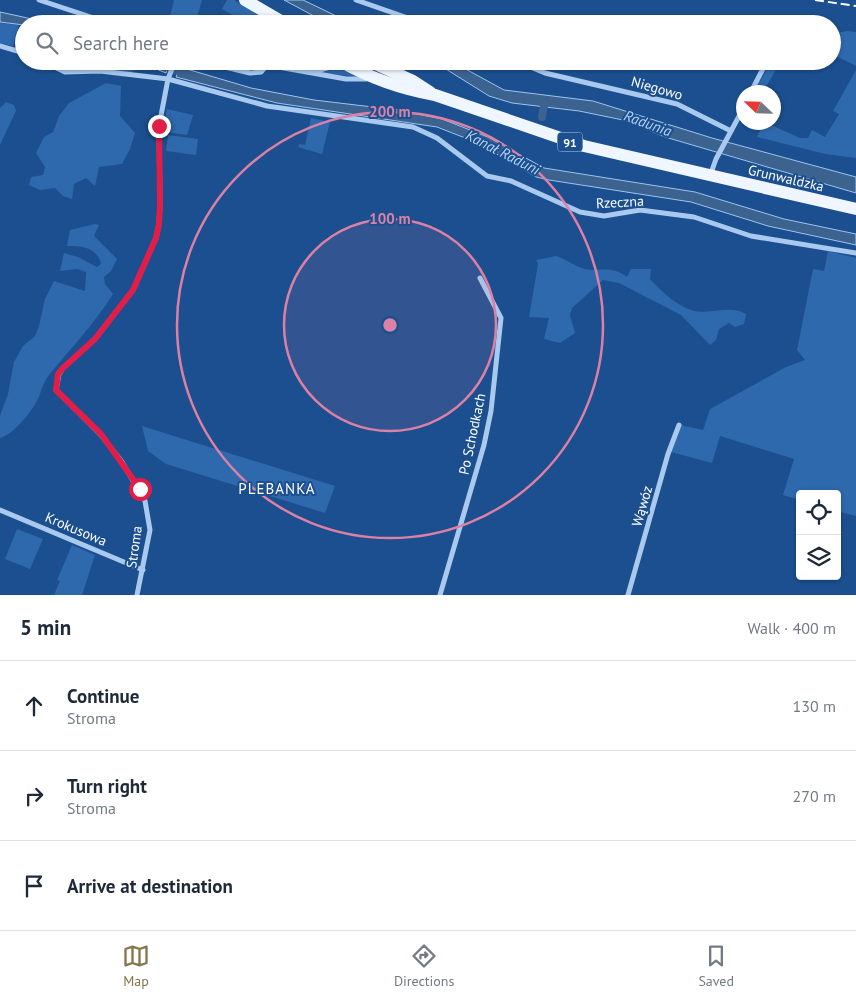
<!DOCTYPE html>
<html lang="en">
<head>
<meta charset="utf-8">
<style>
	body { margin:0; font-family:"PT Sans",sans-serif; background:#f6f6f7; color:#1f2937 }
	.controls { position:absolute; right:15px; bottom:15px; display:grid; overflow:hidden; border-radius:5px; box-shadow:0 1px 4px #0004 }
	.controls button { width:45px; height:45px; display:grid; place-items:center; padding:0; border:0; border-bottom:1px solid #e0e1e3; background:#fff; color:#1f2937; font:25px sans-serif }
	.compass { position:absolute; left:736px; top:85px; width:45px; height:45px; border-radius:50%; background:#fff; box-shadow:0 1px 4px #0004; rotate:293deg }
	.stop { position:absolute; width:15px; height:15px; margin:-11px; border:4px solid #e11d48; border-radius:50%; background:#fff }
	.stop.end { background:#e11d48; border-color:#fff; box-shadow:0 1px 5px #0008 }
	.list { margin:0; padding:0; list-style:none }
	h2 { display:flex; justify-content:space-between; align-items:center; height:65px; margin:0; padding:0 20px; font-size:21px }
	h2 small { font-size:16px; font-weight:400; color:#747a83 }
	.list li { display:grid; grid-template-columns:32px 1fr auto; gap:15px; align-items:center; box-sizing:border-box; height:90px; padding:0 20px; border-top:1px solid #e0e1e3 }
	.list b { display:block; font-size:19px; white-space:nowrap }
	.list p { margin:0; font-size:16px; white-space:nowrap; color:#747a83 }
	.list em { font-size:16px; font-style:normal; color:#747a83 }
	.icon { flex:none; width:28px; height:28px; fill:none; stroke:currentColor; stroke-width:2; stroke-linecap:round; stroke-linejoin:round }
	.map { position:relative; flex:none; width:856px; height:595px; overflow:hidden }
	.search { position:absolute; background:#fff; box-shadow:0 1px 4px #0004; left:15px; right:15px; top:15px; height:55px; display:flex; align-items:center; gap:12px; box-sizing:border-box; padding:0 18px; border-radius:28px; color:#747a83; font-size:19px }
	.sheet { height:335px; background:#fff }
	nav { display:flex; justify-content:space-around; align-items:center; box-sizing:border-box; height:70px; border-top:1px solid #e0e1e3; background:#fff; font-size:14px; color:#747a83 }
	nav a { display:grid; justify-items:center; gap:2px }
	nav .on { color:#84754c }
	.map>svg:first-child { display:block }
	.green { fill:#2e69ad }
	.water { fill:#3c6290; stroke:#9cc4f0 }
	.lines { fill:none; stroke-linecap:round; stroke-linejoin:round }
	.canal { stroke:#3c6290; stroke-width:8 }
	.street { stroke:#a9c9ee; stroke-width:5 }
	.primary { stroke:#f0f6ff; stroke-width:12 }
	.rail { stroke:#fff; stroke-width:2; stroke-dasharray:9 4; stroke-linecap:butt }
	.route { stroke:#e11d48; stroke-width:6 }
	.ring { fill:none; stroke:#dd80a5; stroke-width:2.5 }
	.labels { text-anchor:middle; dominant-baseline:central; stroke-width:4; stroke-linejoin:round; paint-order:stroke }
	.shield { fill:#1b4f8f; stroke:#bbcadd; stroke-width:1 }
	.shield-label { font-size:12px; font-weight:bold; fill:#fff }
	.street-label { font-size:14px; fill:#fff; stroke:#1b4f8f }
	.water-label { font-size:15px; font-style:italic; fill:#b5d3f5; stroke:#1b4f8f }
	.neighbourhood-label { font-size:15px; letter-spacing:1px; fill:#fff; stroke:#1b4f8f }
	.centre { fill:#dd80a5; stroke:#1b4f8f; stroke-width:2.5 }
	.ring-label { font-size:15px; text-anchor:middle; font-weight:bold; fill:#dd80a5; stroke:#1b4f8f; stroke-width:4; stroke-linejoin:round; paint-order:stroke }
</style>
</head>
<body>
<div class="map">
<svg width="856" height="595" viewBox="0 0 856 595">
	<rect width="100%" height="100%" fill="#1b4f8f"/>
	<!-- green -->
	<g class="green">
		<polygon points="174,0 202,0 198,14 199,24 168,24"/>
		<polygon points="227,0 234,0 272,24 249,24 222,9"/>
		<polygon points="0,23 19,25 13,46 0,43"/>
		<polygon points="847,31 856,32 856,66 832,54 832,34"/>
		<polygon points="76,61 132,61 153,69 136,70 131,72 72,71"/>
		<polygon points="781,61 763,92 754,92 771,62"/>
		<polygon points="342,67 360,77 321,73"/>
		<polygon points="856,70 856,158 825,154 757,137 764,122 800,138 808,138 812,130 825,137 839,114 833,111"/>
		<polygon points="106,83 121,86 120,116 135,133 130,149 122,164 99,167 95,186 86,178 74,184 72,199 63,196 55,188 40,190 29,185 31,177 43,175 45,167 36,153 44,137 53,132 59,116 69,103"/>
		<polygon points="6,102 14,105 16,111 0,145 0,108"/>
		<polygon points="167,109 193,115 187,135 165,132 163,127"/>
		<polygon points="311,118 330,122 322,154 298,147 299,144 305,145"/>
		<polygon points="168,135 198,139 196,155 166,151"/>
		<path d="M95 224 99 225 94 236 117 259 111 271 104 277 105 284 113 294C95 323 71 348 49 375 42 383 41 395 36 403 29 414 13 435 0 438V416L8 394 14 362 23 346 35 336 39 326 45 299 54 281 85 291 86 272 77 269 60 271 64 253 78 257 97 267 101 264C97 247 82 246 67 246L70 230Z"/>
		<polygon points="828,251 856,258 856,516 837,511 837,494 800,494 800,500 783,495 794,459 720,436 712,463 671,452 681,425 703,430 710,409 786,367 805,360 797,350 813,269 824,271"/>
		<path d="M556 256C566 259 576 267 585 269 603 272 610 265 627 277L631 269H651L650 279C661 291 676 305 691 310 709 316 729 304 746 314L744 324 735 327 729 323 719 329 716 340 710 345 681 315 619 283 603 280 572 308 570 315 575 333 560 343 544 339 549 318 529 317 538 264 536 260Z"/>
		<polygon points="142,426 335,486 325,513 166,464 148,451"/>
		<polygon points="17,529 43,539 30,569 5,559"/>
		<polygon points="72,545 95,555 82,595 54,595 60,581 57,580"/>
	</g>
	<!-- water -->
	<g class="water">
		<polygon points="284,0 303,0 353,24 329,24"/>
		<polygon points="0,12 55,24 24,25 0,22"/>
		<polygon points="137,61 165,61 169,63 166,73"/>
		<polygon points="433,61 451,61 504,90 593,101 712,138 856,177 856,193 665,137 623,120 579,111 512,103 489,96"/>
		<polygon points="180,67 251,88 314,100 398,110 442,119 488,137 544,168 695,192 784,219 856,234 856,245 768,226 691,202 549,180 536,177 478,143 437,127 277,103 176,77"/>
	</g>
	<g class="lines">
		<!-- canal -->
		<g class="canal">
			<polyline points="150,61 187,74"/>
			<polyline points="542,117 545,100"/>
		</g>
		<!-- street -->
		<g class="street">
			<polyline points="39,0 112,24"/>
			<polyline points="356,0 425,24"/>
			<polyline points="0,46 24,53"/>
			<polyline points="42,61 65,72 100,71 168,79 267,106 413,127 437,138 487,176 511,181 580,212 604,216 640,210 694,217 751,236 856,253"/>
			<polyline points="200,61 250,73 261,72 267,65"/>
			<polyline points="245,61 346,79 366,79"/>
			<polyline points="516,61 545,73 677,104 731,131"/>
			<polyline points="301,70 308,61"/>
			<polyline points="313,72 341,64"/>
			<polyline points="751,92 767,61"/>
			<polyline points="710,176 716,159 744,107"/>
			<polyline points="0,510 143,570"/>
			<polyline points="137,595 150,530 145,501 122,462 101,435 56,390 59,374 63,368 95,339 133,290 156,238 159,224 160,205 159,126 168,79 175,61"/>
			<polyline points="440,595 484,445 491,411 501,318 480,278"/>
			<polyline points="628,595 668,454 679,425"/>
		</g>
		<!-- primary -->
		<g class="primary">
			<polyline points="245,0 286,24"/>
			<path d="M340 61C370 78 401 89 435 95L584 146 856 209"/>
			<polyline points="369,61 413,81 430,92"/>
		</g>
		<!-- rail -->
		<polyline class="rail" points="815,0 856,6"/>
	</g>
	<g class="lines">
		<!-- route -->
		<polyline class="route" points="140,489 101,434 56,390 58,374 63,368 95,339 133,290 156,238 159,224 160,205 159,126"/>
	</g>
	<!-- distance rings -->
	<circle cx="390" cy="325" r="106" fill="#dd80a5" fill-opacity=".12"/>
	<g class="ring">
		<circle cx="390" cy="325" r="106"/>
		<circle cx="390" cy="325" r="213"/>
	</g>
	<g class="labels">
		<!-- shield labels -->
		<rect class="shield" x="557.5" y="132.5" width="25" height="19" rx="4"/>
		<g class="shield-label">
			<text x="570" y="142">91</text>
		</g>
		<!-- street labels -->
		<g class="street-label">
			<text transform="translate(657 88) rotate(16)">Niegowo</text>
			<text transform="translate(786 178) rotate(13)">Grunwaldzka</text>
			<text transform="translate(620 202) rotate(-3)">Rzeczna</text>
			<text transform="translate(472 434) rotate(-78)">Po Schodkach</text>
			<text transform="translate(642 506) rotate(-74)">Wąwóz</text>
			<text transform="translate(76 529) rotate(23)">Krokusowa</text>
			<text transform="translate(134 547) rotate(-82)">Stroma</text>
		</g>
		<!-- water labels -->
		<g class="water-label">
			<text transform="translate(648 123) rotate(20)">Radunia</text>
			<text transform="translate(503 152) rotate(27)">Kanał Raduni</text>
		</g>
		<!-- neighbourhood labels -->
		<g class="neighbourhood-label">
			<text x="277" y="488">PLEBANKA</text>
		</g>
	</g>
	<circle cx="390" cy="325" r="8" class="centre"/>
	<g class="ring-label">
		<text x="390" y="117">200 m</text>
		<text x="390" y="224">100 m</text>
	</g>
</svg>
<div class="controls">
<button><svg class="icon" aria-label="locate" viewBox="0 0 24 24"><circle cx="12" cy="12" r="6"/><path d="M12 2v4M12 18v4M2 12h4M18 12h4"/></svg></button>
<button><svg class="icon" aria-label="layers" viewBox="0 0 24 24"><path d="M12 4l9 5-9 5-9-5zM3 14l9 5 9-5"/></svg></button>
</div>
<svg class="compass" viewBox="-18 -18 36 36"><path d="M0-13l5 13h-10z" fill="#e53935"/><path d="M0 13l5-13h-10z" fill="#747a83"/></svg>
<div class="stop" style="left:140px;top:489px"></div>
<div class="stop end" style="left:159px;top:126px"></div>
<div class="search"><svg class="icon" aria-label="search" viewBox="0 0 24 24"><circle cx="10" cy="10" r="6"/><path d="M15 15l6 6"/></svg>Search here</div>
</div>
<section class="sheet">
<h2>5 min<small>Walk · 400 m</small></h2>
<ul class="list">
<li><svg class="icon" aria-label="ahead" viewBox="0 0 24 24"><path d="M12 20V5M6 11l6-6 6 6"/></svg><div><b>Continue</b><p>Stroma</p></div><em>130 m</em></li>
<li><svg class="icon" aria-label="right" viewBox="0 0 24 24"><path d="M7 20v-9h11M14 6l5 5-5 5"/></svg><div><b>Turn right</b><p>Stroma</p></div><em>270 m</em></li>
<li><svg class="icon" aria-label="arrive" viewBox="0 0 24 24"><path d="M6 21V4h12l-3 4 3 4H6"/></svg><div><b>Arrive at destination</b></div></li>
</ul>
</section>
<nav>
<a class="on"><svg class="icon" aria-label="map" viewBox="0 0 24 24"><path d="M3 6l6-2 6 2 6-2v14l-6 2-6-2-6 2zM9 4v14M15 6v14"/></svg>Map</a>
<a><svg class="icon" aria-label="directions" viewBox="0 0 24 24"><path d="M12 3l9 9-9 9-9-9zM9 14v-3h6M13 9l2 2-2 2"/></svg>Directions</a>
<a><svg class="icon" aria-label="saved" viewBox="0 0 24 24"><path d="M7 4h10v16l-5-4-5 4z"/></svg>Saved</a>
</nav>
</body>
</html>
